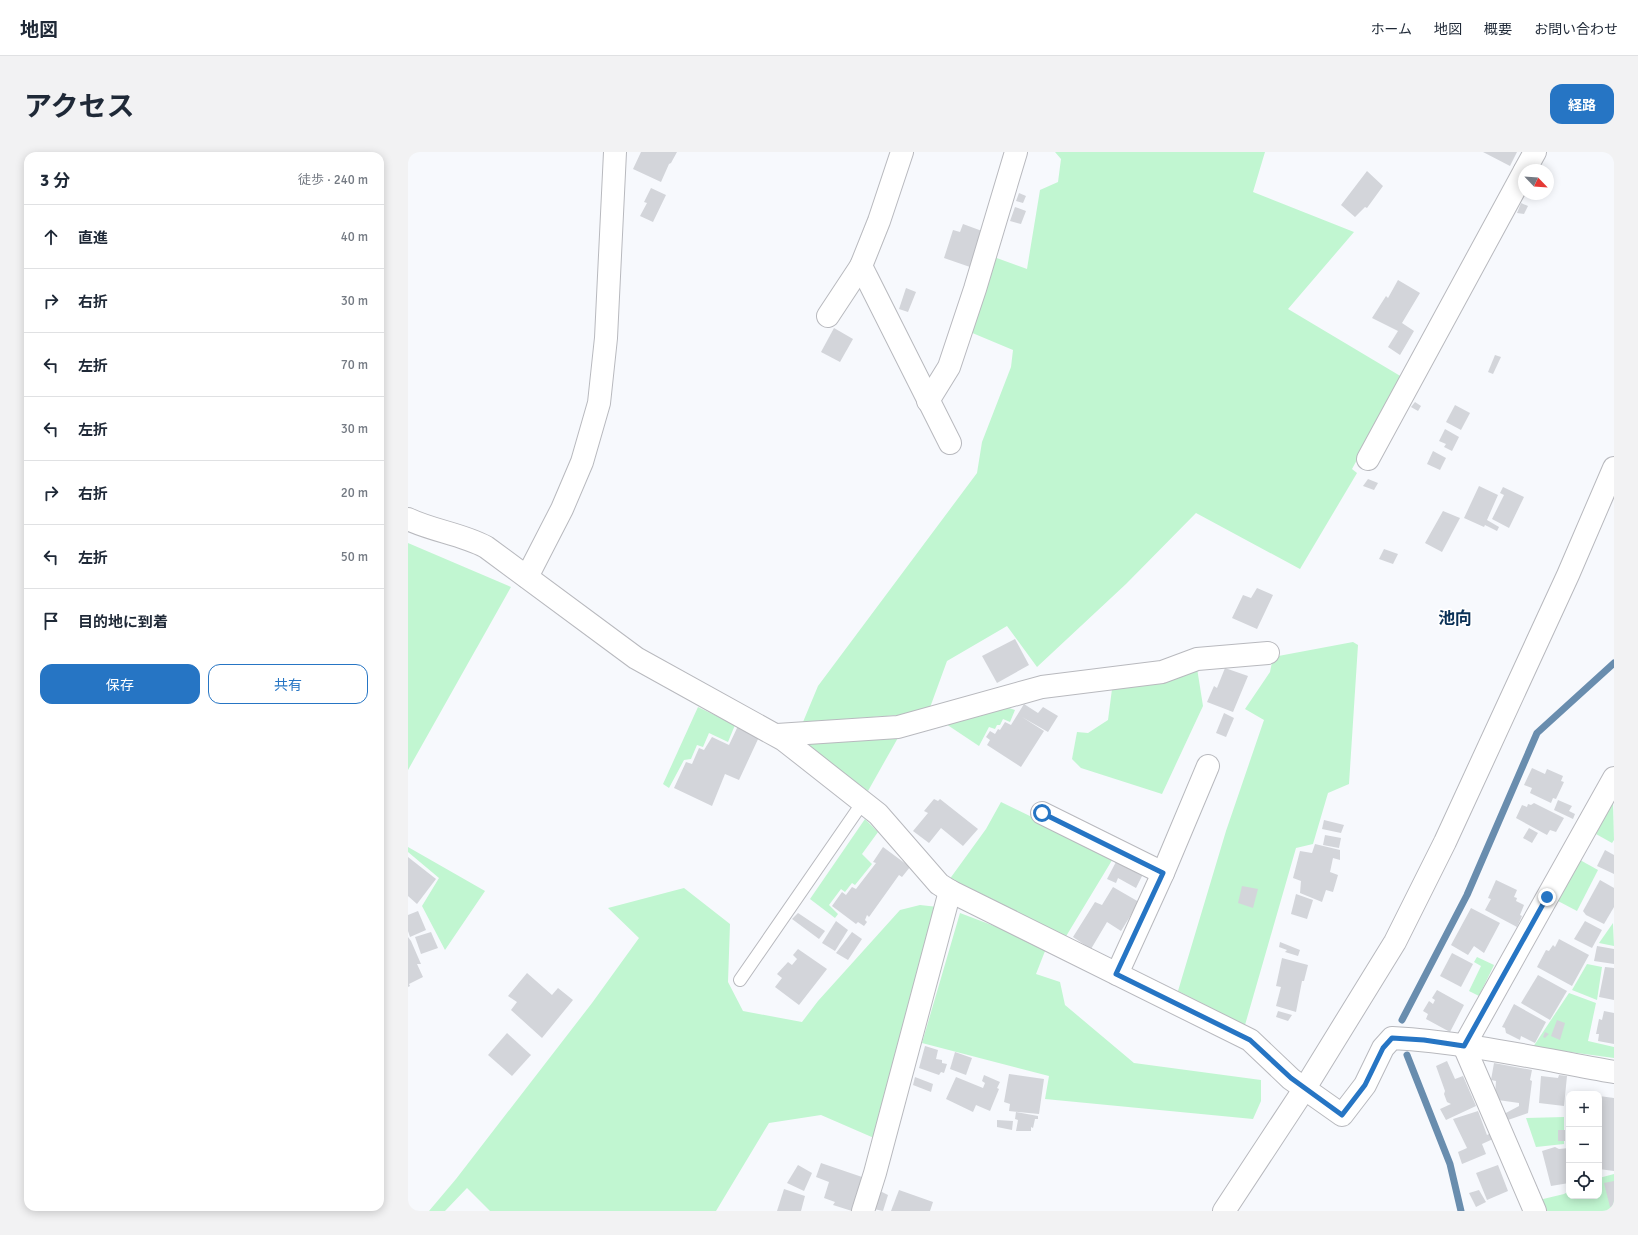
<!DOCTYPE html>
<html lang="ja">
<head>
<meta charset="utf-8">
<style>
	body { margin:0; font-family:Signika,"Noto Sans JP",sans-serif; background:#f2f2f3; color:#1f2937 }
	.controls { position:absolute; right:12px; bottom:12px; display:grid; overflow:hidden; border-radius:8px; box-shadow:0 2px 10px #0003 }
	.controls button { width:36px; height:36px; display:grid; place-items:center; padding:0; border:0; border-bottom:1px solid #e0e1e3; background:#fff; color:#1f2937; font:20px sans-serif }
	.compass { position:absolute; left:1110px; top:12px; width:36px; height:36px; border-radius:50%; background:#fff; box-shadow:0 2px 10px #0003; rotate:115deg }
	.stop { position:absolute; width:12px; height:12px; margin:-9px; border:3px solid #2675c4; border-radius:50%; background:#fff }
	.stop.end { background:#2675c4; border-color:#fff; box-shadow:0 1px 4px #0008 }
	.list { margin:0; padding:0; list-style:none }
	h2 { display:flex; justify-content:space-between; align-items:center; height:52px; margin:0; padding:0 16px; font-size:17px }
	h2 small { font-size:13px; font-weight:400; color:#747a83 }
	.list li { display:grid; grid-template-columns:26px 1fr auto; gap:12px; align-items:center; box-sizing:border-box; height:64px; padding:0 16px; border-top:1px solid #e0e1e3 }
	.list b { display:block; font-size:15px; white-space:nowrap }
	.list em { font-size:13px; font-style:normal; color:#747a83 }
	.actions { display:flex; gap:8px; padding:12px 16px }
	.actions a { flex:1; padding:9px 0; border:1px solid #2675c4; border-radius:12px; text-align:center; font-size:14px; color:#2675c4 }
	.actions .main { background:#2675c4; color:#fff }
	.icon { flex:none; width:22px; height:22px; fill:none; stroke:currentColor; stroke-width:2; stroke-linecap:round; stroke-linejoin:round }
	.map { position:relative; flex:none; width:1206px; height:1059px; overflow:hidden; border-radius:12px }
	header { display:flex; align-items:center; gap:24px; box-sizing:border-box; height:56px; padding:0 20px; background:#fff; border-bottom:1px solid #e0e1e3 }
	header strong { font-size:19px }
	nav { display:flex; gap:22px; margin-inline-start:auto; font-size:14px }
	.intro { display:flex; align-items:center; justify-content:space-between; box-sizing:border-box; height:96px; padding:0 24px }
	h1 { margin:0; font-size:28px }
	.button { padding:10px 18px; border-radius:12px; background:#2675c4; color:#fff; font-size:14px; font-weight:700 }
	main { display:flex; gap:24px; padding:0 24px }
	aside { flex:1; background:#fff; border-radius:12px; box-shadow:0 2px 10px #0003 }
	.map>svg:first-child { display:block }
	.green { fill:#c1f6d1 }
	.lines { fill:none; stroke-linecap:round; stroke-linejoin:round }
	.stream { stroke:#698dae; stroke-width:7 }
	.building { fill:#d3d5da }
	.lane-casing { stroke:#b8b9be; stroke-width:14 }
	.street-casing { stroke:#b8b9be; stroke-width:24 }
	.secondary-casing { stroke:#b8b9be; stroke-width:24 }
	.lane { stroke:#fff; stroke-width:12 }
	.street { stroke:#fff; stroke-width:22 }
	.secondary { stroke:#fff; stroke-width:22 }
	.route { stroke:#2675c4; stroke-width:5 }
	.labels { text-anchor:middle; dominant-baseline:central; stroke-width:3.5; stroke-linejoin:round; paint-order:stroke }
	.quarter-label { font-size:17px; font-weight:bold; fill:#0a3056; stroke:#fff }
</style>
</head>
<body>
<header>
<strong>地図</strong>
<nav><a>ホーム</a><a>地図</a><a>概要</a><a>お問い合わせ</a></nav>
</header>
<div class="intro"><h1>アクセス</h1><a class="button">経路</a></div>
<main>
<aside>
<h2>3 分<small>徒歩 · 240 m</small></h2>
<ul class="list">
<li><svg class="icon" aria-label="ahead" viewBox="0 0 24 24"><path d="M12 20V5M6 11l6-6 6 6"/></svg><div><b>直進</b></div><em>40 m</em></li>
<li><svg class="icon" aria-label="right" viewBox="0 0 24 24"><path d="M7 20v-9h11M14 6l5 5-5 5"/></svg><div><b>右折</b></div><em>30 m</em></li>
<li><svg class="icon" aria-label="left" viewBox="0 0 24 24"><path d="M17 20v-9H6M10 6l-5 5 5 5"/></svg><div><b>左折</b></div><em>70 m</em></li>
<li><svg class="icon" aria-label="left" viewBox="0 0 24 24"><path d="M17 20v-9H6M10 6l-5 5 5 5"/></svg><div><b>左折</b></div><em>30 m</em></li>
<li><svg class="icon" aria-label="right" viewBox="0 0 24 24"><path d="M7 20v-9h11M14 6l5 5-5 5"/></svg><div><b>右折</b></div><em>20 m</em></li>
<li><svg class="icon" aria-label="left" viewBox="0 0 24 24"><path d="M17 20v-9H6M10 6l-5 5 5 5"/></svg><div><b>左折</b></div><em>50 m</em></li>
<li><svg class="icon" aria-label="arrive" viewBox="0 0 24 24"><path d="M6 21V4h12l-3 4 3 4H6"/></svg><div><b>目的地に到着</b></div></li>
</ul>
<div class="actions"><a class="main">保存</a><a>共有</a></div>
</aside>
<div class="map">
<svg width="1206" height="1059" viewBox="0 0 1206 1059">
	<rect width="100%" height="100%" fill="#f7f9fd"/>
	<!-- green -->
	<g class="green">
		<polygon points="647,0 857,0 845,40 946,80 880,157 994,225 944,317 949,321 892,417 788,361 718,432 629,515 599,474 539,509 520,561 395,570 410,534 569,321 574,290 603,215 605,198 562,180 586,105 619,117 632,38 650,30 653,7"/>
		<polygon points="0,391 103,435 0,618"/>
		<polygon points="945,490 950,493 941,632 920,641 905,692 888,696 837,873 770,839 818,679 856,568 837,557 862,520 865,505"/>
		<polygon points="789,516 795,554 754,642 673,616 664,607 669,580 680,581 700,568 704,537 747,532"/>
		<polygon points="595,554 607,558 602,570 595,567 592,573 589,573 587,577 581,575 571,594 538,572"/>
		<polygon points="290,555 327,573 320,590 301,581 295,595 289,593 283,607 276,608 261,636 255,632"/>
		<polygon points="491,584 460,639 388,587"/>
		<polygon points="1205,649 1206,688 1204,691 1188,682"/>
		<polygon points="593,650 706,705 657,786 541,728 578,677"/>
		<polygon points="457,667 470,680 454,702 464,712 447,733 444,731 437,740 433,737 421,753 430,762 427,766 402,747"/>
		<polygon points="0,695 77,739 37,798 14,754 31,726 0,700"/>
		<polygon points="1172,708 1190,718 1169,759 1150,749"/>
		<polygon points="276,736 322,772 320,830 335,859 394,870 410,849 492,758 512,753 530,755 466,986 413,963 361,971 308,1059 82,1059 59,1036 37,1059 21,1059 48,1027 184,851 231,786 200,756"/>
		<polygon points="552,761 639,794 628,822 652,830 657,853 726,911 853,928 853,949 845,967 637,947 641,924 514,891"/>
		<polygon points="1205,771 1206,794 1191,791"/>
		<polygon points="1069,805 1086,813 1071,844 1061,839 1073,814 1066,810"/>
		<polygon points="1179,812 1194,815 1189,848 1164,838"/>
		<polygon points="1161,841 1188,851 1180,889 1206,895 1206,906 1125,895"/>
		<polygon points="1156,965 1156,992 1128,995 1118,966"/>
		<polygon points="1206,1022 1206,1059 1135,1059 1131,1048 1156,1042 1161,1039 1161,1044 1191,1044 1191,1026"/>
	</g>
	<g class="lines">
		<!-- stream -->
		<g class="stream">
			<polyline points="994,868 1059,743 1129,581 1206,511"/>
			<polyline points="999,903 1042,1012 1053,1059"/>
		</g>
	</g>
	<!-- building -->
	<g class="building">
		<polygon points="233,0 269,0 263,11 261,12 253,30 225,17"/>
		<polygon points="1075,0 1109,0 1102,14"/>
		<polygon points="959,19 975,34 959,56 957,55 947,65 933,53"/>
		<polygon points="243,36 258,43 245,70 232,64 239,51 236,50"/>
		<polygon points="611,41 618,44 615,51 608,49"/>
		<polygon points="1113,51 1120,54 1116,62 1109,61"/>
		<polygon points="607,55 618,59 613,72 602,69"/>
		<polygon points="555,72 574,79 562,115 536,106 545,78 552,80"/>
		<polygon points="990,128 1012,141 994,171 1006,179 992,203 980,195 990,179 964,166 978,144 980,146"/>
		<polygon points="498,136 508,140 500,160 491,157"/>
		<polygon points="426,176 445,187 432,210 413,200"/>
		<polygon points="1087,203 1093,205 1085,222 1080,220"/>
		<polygon points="1007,250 1013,254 1010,259 1003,255"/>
		<polygon points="1047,253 1062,261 1053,278 1038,270"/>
		<polygon points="1037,277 1051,285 1044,299 1036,295 1038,292 1031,289"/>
		<polygon points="1025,299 1038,306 1032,318 1019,312"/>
		<polygon points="960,327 970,331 966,338 955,334"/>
		<polygon points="1071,334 1090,343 1079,368 1091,375 1089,379 1077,373 1076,375 1056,366"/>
		<polygon points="1095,335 1116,345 1101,376 1084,367 1096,343 1092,341"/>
		<polygon points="1035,359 1052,366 1034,400 1017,391"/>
		<polygon points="976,397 990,402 985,412 971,407"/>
		<polygon points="849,436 865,443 849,477 824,466 835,443 843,446"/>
		<polygon points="607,487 621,513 589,531 574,504"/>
		<polygon points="817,516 840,524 825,560 799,550 806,534 809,536"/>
		<polygon points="616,552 630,561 635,555 650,564 640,580 614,565 636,579 613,615 579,593 582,588 578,585 582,579 587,582 590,577 592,578 597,570 603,573"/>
		<polygon points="816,561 826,566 818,585 808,581"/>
		<polygon points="330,574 351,585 331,628 317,622 304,654 266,636 278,610 284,612 291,596 296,598 304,585 321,593"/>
		<polygon points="1124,616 1137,622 1139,617 1155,624 1153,629 1156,630 1148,647 1145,646 1143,651 1122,641 1124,636 1116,633"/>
		<polygon points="526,647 530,649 532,647 570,677 555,694 533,676 521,691 505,679 520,661 516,659"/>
		<polygon points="1150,648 1164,654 1161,659 1167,662 1165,667 1146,658"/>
		<polygon points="1126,651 1156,666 1148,680 1142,678 1139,683 1108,666 1114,653 1119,655 1120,652 1123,653"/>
		<polygon points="916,668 936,673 933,681 914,677"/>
		<polygon points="1121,676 1130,681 1124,691 1115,686"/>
		<polygon points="917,683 933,686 931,696 915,693"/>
		<polygon points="907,692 932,698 932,708 925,706 922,720 930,723 925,740 918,738 914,750 892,741 893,729 885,726 892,699 904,701"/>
		<polygon points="475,695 502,715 494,725 491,723 461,765 459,763 457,768 459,770 456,774 450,770 448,772 424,754 434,740 438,743 444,735 448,737 468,711 465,710"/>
		<polygon points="1197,698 1206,703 1206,722 1189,714"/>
		<polygon points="0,705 28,727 9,752 0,744"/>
		<polygon points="709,708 735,722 728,736 710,726 708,731 699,727"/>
		<polygon points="1088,728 1109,738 1106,745 1109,746 1108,749 1116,753 1112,763 1114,764 1109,775 1077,758 1083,747 1080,746"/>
		<polygon points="1192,728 1206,736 1206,755 1196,772 1178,763 1175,759"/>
		<polygon points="834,734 850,737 845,756 830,751"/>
		<polygon points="705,735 731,750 713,779 699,770 683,797 665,785 687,750 694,753"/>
		<polygon points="888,742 905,748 899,767 883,762"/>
		<polygon points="1063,756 1092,771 1076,801 1066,794 1060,803 1043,793"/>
		<polygon points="10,759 18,778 2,785 0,779 0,763"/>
		<polygon points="390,761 417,779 411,787 384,767"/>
		<polygon points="428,769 440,778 427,799 414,791"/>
		<polygon points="1177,769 1194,778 1184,796 1166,787"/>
		<polygon points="23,780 30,796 13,802 7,785"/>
		<polygon points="444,780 454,787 440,808 428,801"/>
		<polygon points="0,785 3,789 13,812 9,812 15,825 1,832 2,834 0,835"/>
		<polygon points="1151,787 1181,803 1164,834 1129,815 1138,798 1141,799 1145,793 1147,795"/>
		<polygon points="872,790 892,798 890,804 877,800 879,798 871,795"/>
		<polygon points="1189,794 1206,797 1206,812 1186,809"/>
		<polygon points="390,797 419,817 391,853 367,835 374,826 369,822 380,810 384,813 389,807 385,803"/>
		<polygon points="1044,801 1065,812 1053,835 1032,824"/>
		<polygon points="874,806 900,813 896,829 894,829 888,860 868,854 873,835 868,834"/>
		<polygon points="1197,815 1206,816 1206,848 1191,845"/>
		<polygon points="119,821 144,843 150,836 165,848 134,886 103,858 109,850 100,844"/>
		<polygon points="1130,823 1159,839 1142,868 1113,851"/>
		<polygon points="1029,838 1056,853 1042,880 1018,867 1020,862 1015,859 1021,849 1025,852 1027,848 1024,846"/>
		<polygon points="1106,852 1138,870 1127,891 1113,884 1112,888 1098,881 1097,876 1094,875"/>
		<polygon points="870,859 884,863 880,869 868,865"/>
		<polygon points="1196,859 1206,861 1206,892 1190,889 1191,882 1188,882 1191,867 1194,868"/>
		<polygon points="1149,868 1157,871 1152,888 1143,884"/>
		<polygon points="1137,880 1141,882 1137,886 1135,885"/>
		<polygon points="99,881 123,903 104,924 80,903"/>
		<polygon points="517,894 530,898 528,907 534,908 534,911 539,912 536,921 533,920 531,923 511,916"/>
		<polygon points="547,900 564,906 558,923 542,917"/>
		<polygon points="1039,909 1047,927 1055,924 1068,954 1038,968 1032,957 1043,952 1039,950 1036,942 1037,939 1028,914"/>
		<polygon points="1086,911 1124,918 1122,928 1124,929 1120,961 1100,968 1096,962 1111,954 1111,951 1090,948 1087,943 1088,929 1083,928"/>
		<polygon points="601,922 636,927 631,962 601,959 602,952 596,950"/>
		<polygon points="576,923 592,930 589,936 591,937 582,959 568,953 565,960 538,947 548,925 575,936 577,931 574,929"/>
		<polygon points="1151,923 1159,924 1156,954 1131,951 1133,924 1150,926"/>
		<polygon points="507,925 525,932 523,940 505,933"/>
		<polygon points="1191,944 1206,946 1206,1019 1191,1017"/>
		<polygon points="1070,959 1079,983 1083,981 1085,987 1074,992 1078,1002 1054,1012 1050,1000 1059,996 1045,967"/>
		<polygon points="608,960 630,964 630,967 627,967 625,976 623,975 623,979 608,979 610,968 607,967"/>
		<polygon points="589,968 605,969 604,978 589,975"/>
		<rect x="1150" y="978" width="7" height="11"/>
		<polygon points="1147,995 1151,997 1161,996 1161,1031 1143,1034 1134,999"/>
		<polygon points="413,1011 454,1025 444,1059 425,1053 427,1050 416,1046 421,1030 408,1025"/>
		<polygon points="390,1013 404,1021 396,1039 379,1031"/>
		<polygon points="1090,1013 1100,1039 1079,1048 1068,1021"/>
		<polygon points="1206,1029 1206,1054 1202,1055 1196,1031"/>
		<polygon points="376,1037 397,1044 393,1059 369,1059"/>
		<polygon points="491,1038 525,1050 522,1059 483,1059"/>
		<polygon points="1071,1038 1078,1050 1068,1055 1061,1041"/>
		<polygon points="472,1039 480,1043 475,1059 466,1057"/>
	</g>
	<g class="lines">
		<defs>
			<polyline id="lane" points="332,828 455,650"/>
			<g id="street">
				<polyline points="1117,18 1127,0"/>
				<polyline points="453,114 542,291"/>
				<polyline points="420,164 453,114 471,69 494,0"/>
				<polyline points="520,249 541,215 567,137 608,0"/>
				<polyline points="960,307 1116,20"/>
				<path d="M0 367C25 379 54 382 78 395L228 506 376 588 470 662 531 732 542 739 842 888 883 927 934 963 957 933 975 896 984 886C1058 890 1132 907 1206 920"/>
				<polyline points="119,425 154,357 174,310 191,251 198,186 207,0"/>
				<polyline points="369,583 490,575 634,535 754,520 789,507 860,501"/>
				<polyline points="634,661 755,721"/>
				<polyline points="709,822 755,721 800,614"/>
				<polyline points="1056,894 1206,626"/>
				<polyline points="1056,894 1127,1059"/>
				<polyline points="455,1059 467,1021 542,739"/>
			</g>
			<polyline id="secondary" points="816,1059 897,936 987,790 1037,690 1160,423 1206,316"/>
		</defs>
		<!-- lane casing -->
		<use href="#lane" class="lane-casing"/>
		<!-- street casing -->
		<use href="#street" class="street-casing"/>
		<!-- secondary casing -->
		<use href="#secondary" class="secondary-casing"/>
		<!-- lane -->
		<use href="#lane" class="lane"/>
		<!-- street -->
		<use href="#street" class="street"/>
		<!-- secondary -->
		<use href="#secondary" class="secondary"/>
	</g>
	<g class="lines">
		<!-- route -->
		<polyline class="route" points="634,661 755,721 708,822 842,888 883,926 934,963 957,933 975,896 984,886 1016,888 1056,894 1139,745"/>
	</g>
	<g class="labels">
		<!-- quarter labels -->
		<g class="quarter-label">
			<text x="1047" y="466">池向</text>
		</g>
	</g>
</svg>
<div class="controls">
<button>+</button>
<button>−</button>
<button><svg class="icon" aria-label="locate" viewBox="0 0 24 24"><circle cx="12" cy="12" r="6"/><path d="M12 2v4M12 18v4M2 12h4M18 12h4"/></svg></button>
</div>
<svg class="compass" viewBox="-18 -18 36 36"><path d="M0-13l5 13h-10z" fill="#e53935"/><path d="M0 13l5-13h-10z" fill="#747a83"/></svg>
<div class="stop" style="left:634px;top:661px"></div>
<div class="stop end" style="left:1139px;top:745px"></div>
</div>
</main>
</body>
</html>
